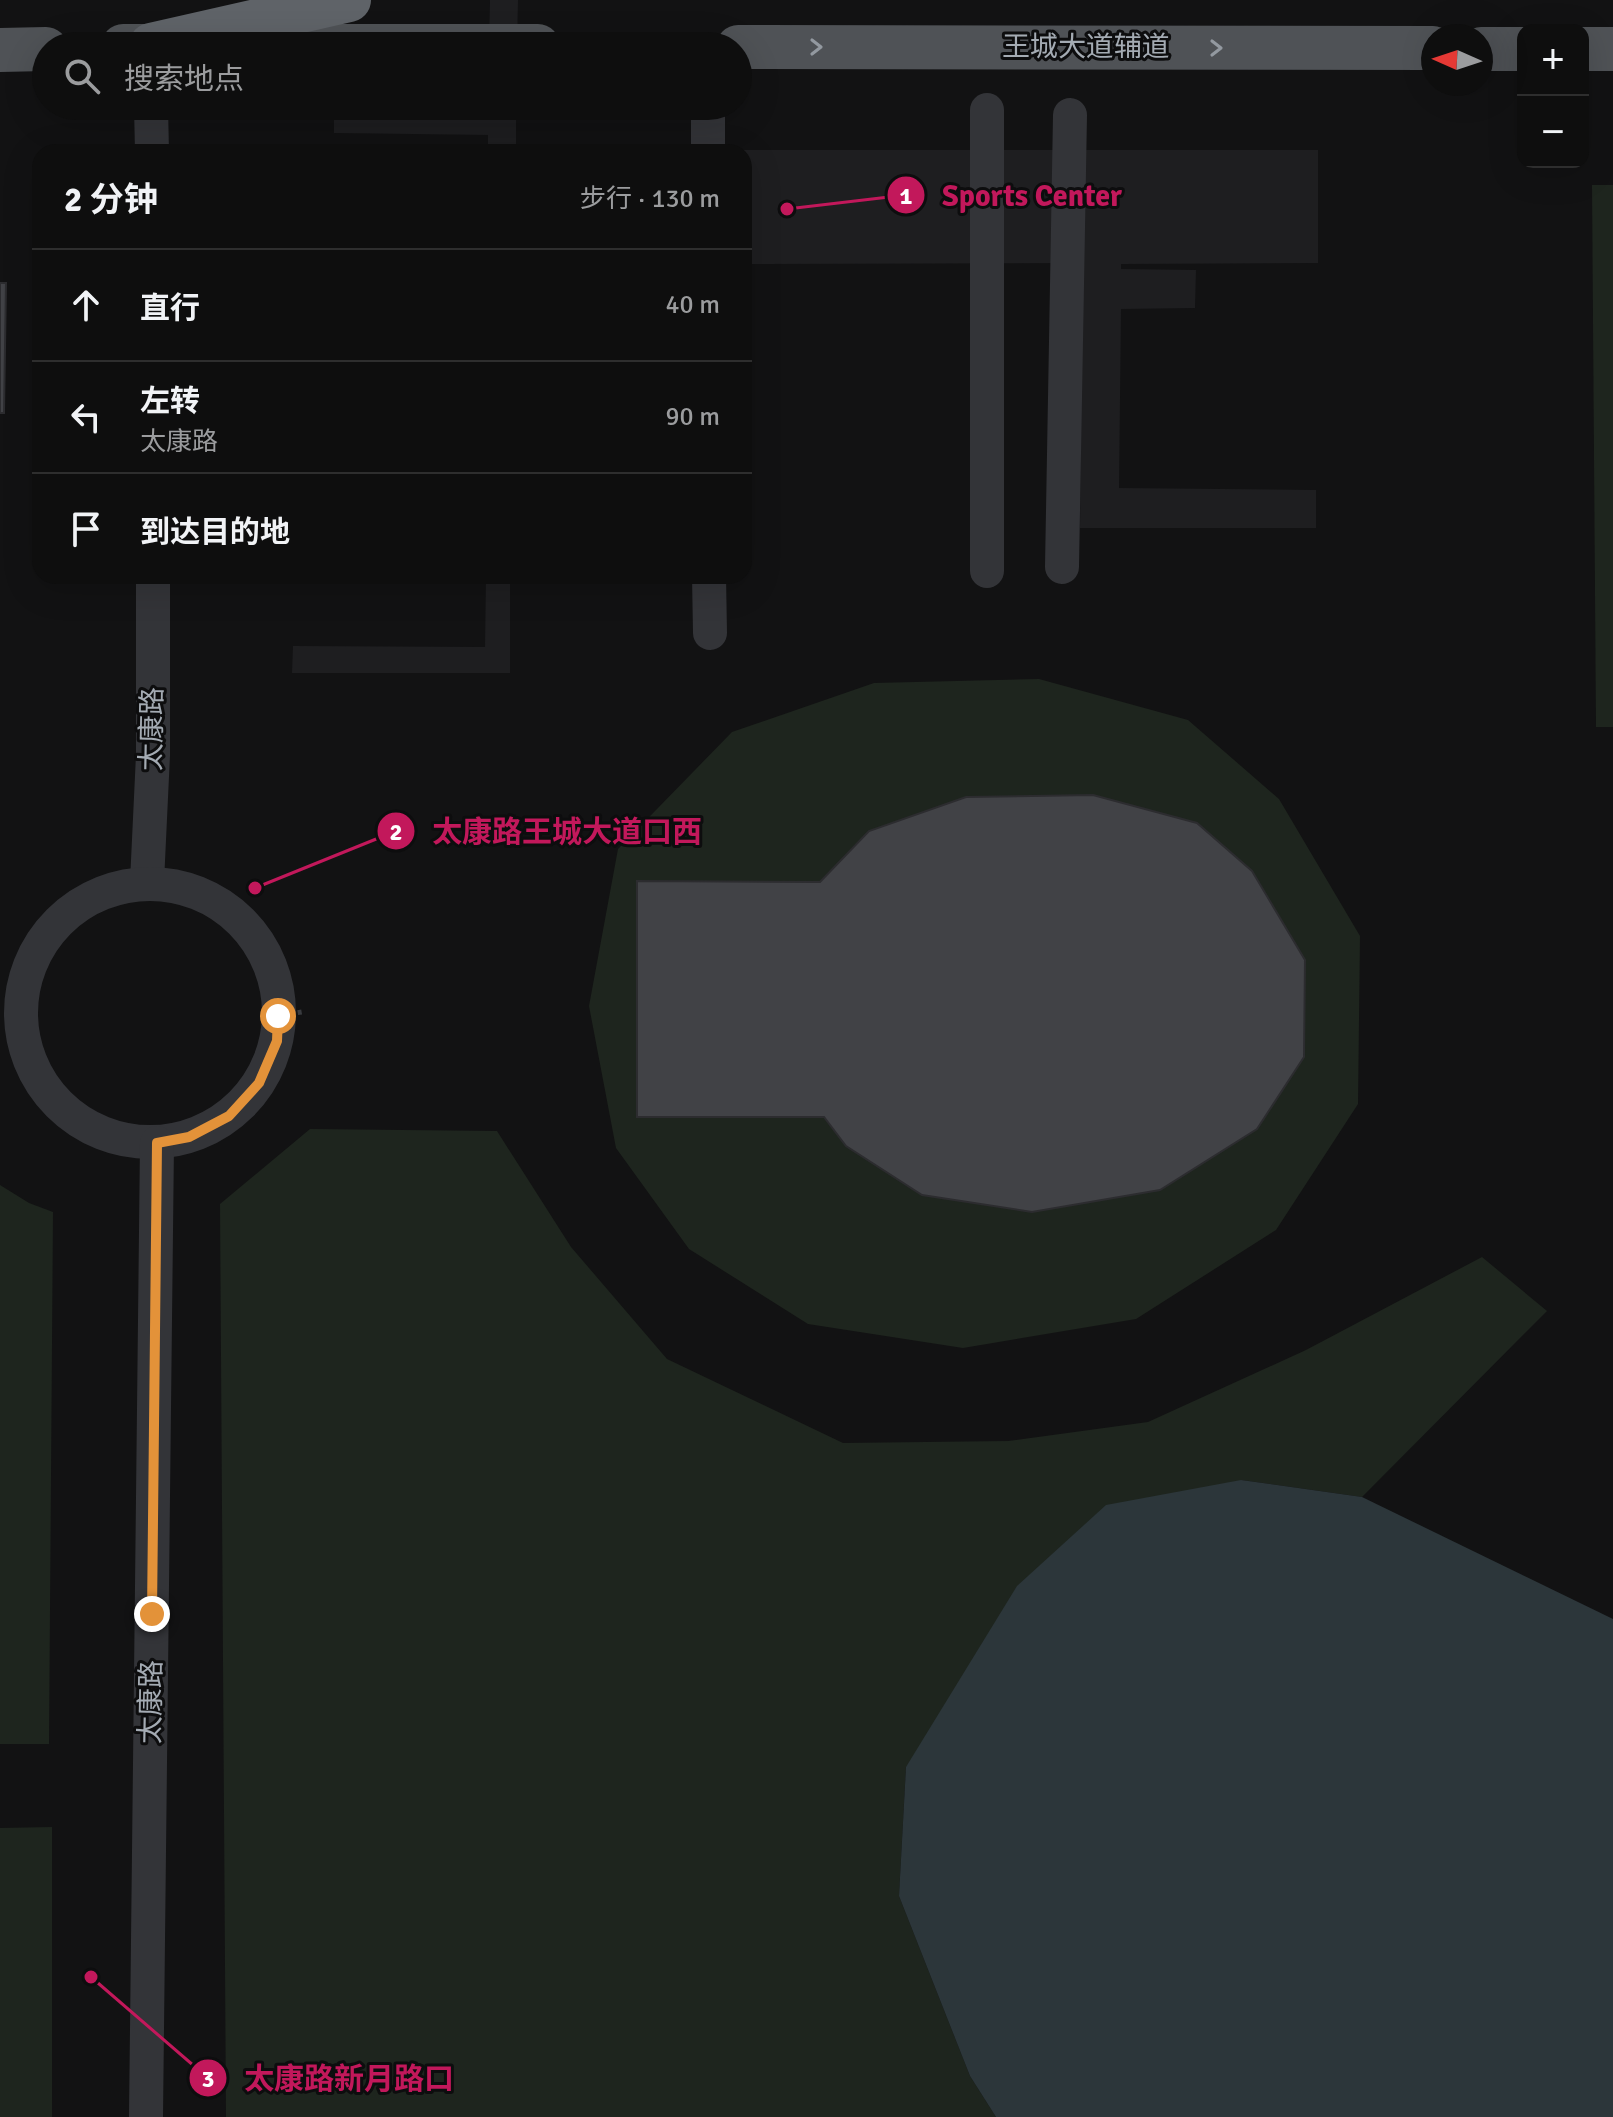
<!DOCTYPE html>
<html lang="zh">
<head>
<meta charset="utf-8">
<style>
	body { margin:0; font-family:Signika,"Noto Sans SC",sans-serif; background:#1c1c1c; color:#f1f3f6 }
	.controls { position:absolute; right:24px; top:24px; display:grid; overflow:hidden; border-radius:16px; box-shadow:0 8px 32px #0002 }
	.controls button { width:72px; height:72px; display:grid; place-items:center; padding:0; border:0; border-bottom:2px solid #2e2e2e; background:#0e0e0e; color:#f1f3f6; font:40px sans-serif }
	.compass { position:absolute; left:1421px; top:24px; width:72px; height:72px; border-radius:50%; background:#0e0e0e; box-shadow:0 8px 32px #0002; rotate:273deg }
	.stop { position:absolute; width:24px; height:24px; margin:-18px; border:6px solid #e39239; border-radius:50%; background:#fff }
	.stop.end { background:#e39239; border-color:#fff; box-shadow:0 2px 8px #0008 }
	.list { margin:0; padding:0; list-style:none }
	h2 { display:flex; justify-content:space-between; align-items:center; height:104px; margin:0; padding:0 32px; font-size:34px }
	h2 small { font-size:26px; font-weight:400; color:#9b9c9e }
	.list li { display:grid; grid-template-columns:52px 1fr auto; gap:24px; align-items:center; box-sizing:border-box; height:112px; padding:0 32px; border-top:2px solid #2e2e2e }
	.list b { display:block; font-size:30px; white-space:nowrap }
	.list p { margin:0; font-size:26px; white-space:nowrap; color:#9b9c9e }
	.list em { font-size:26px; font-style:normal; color:#9b9c9e }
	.icon { flex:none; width:44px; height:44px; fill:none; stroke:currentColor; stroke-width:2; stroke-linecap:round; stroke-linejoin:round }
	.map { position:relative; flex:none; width:1613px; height:2117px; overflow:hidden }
	.search { position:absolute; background:#0e0e0e; box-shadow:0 8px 32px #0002; left:32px; top:32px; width:720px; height:88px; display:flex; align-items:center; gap:20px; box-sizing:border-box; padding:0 28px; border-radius:44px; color:#9b9c9e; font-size:30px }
	.panel { position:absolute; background:#0e0e0e; box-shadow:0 8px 32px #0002; left:32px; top:144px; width:720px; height:440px; border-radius:24px }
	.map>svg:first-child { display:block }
	.built { fill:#1e1e20 }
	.green { fill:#1e251e; fill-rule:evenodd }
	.water { fill:#2c363a }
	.building { fill:#414246; stroke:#2c2c2f; stroke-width:2 }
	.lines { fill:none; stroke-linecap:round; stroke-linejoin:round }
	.path { stroke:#393b3f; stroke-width:5; stroke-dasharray:4 6; stroke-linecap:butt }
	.street { stroke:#333438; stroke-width:34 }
	.primary { stroke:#4f5256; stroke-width:44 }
	.highway { stroke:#5f6368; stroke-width:44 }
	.oneway { stroke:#9399a0 }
	.route { stroke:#e39239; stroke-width:10 }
	.labels { text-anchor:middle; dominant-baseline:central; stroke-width:6; stroke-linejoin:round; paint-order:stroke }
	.street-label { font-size:28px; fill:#a4abb3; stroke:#0d0d0e }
	.leader { fill:none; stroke:#c2185b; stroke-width:3 }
	.callout-dot { fill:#c2185b; stroke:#0d0d0e; stroke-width:3 }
	.mark-label { font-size:24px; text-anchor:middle; font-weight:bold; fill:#fff }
	.callout-label { font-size:30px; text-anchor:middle; font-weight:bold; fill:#c2185b; stroke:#0d0d0e; stroke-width:6; stroke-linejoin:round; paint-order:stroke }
</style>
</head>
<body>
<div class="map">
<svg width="1613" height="2117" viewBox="0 0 1613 2117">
	<rect width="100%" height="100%" fill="#121213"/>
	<!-- built -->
	<g class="built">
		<polygon points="490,0 518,0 517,46 489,46"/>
		<polygon points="334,106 516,106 516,150 1318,150 1318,263 1121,264 1121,269 1196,270 1195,308 1121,309 1119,488 1316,490 1316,528 1080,528 1082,263 744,264 744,152 302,152 488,150 488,135 334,133"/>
		<polygon points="486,576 510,576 510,673 292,673 293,646 485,647"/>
	</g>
	<!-- green -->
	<g class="green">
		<polygon points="1592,185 1613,185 1613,727 1596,727"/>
		<path d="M1039 679 1188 720 1279 799 1360 936 1358 1104 1276 1230 1136 1319 963 1348 808 1324 689 1249 616 1148 589 1006 618 849 732 732 874 683ZM1093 795 1197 823 1252 871 1305 960 1304 1057 1257 1129 1160 1190 1032 1212 922 1195 846 1146 824 1117H637V882H820L869 831 967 797Z"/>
		<polygon points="310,1129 497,1131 571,1247 667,1359 843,1443 1008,1441 1148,1422 1306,1350 1482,1257 1547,1311 1362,1497 1241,1480 906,1767 899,1896 970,2076 996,2117 226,2117 220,1204"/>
		<polygon points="0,1185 29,1203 53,1212 49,1744 0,1744"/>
		<polygon points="52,1827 52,2117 0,2117 0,1828"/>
	</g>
	<!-- water -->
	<polygon class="water" points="1241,1480 1362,1497 1613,1619 1613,2117 996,2117 970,2076 899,1896 906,1767 1017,1586 1106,1505"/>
	<!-- building -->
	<g class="building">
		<polygon points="0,283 6,283 4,413 0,413"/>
		<polygon points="1093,795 1197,823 1252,871 1305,960 1304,1057 1257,1129 1160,1190 1032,1212 922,1195 846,1146 824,1117 637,1117 637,881 820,882 869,831 966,797"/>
	</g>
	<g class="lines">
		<!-- path -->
		<g class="path">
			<polyline points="556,106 556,108 569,108"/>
			<polyline points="278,1016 307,1011"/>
		</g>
		<!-- street -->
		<g class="street">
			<polyline points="151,106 152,152"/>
			<polyline points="708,109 708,152"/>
			<polyline points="987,110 987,571"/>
			<polyline points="1062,567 1070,115"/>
			<polyline points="709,576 710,633"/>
			<polyline points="147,882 153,755 153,576"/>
			<circle cx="150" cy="1013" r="129"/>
			<polyline points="146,2117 157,1143"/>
		</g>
		<!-- primary -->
		<g class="primary">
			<polyline points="123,46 538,46"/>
			<polyline points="738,47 1433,48"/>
			<polyline points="1481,49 1523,49"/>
			<polyline points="1583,49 1613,49"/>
			<polyline points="0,50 46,49"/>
		</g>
		<!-- highway -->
		<polyline class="highway" points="151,45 349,0"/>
	</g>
	<!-- one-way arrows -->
	<defs><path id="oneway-chevron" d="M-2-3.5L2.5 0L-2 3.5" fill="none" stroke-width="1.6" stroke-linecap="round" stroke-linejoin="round" transform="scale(2)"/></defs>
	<g class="oneway">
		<use href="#oneway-chevron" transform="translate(816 47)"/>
		<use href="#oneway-chevron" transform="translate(1216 48)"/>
	</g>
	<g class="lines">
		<!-- route -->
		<polyline class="route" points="152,1614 157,1143 189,1137 229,1116 259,1083 277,1041 278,1016"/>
	</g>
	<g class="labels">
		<!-- street labels -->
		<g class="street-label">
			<text x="1086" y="47">王城大道辅道</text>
			<text transform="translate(152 729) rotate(-89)">太康路</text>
			<text transform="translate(151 1702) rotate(-89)">太康路</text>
		</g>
	</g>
	<!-- callouts -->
	<path class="leader" d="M787 209L906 195M255 888L396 831M91 1977L208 2078"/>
	<g class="callout-dot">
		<circle cx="787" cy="209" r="8"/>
		<circle cx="255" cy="888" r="8"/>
		<circle cx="91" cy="1977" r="8"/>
		<circle cx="906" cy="195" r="20"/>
		<circle cx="396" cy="831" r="20"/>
		<circle cx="208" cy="2078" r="20"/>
	</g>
	<g class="mark-label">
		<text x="906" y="204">1</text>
		<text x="396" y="840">2</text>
		<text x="208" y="2087">3</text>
	</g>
	<g class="callout-label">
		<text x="1032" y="206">Sports Center</text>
		<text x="567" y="842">太康路王城大道口西</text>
		<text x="349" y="2089">太康路新月路口</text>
	</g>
</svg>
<div class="controls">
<button>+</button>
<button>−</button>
</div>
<svg class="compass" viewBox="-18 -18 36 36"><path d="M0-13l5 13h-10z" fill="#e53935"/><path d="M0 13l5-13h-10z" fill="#9b9c9e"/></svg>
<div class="stop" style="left:278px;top:1016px"></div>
<div class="stop end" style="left:152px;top:1614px"></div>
<div class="search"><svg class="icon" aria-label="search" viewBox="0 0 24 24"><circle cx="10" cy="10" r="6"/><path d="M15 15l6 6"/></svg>搜索地点</div>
<section class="panel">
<h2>2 分钟<small>步行 · 130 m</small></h2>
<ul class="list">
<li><svg class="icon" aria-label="ahead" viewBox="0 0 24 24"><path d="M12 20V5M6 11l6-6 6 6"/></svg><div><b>直行</b></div><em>40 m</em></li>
<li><svg class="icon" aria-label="left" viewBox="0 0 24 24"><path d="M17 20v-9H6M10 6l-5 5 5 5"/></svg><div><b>左转</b><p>太康路</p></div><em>90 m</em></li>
<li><svg class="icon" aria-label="arrive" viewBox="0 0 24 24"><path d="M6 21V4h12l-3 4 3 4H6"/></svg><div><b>到达目的地</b></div></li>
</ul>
</section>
</div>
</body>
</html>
